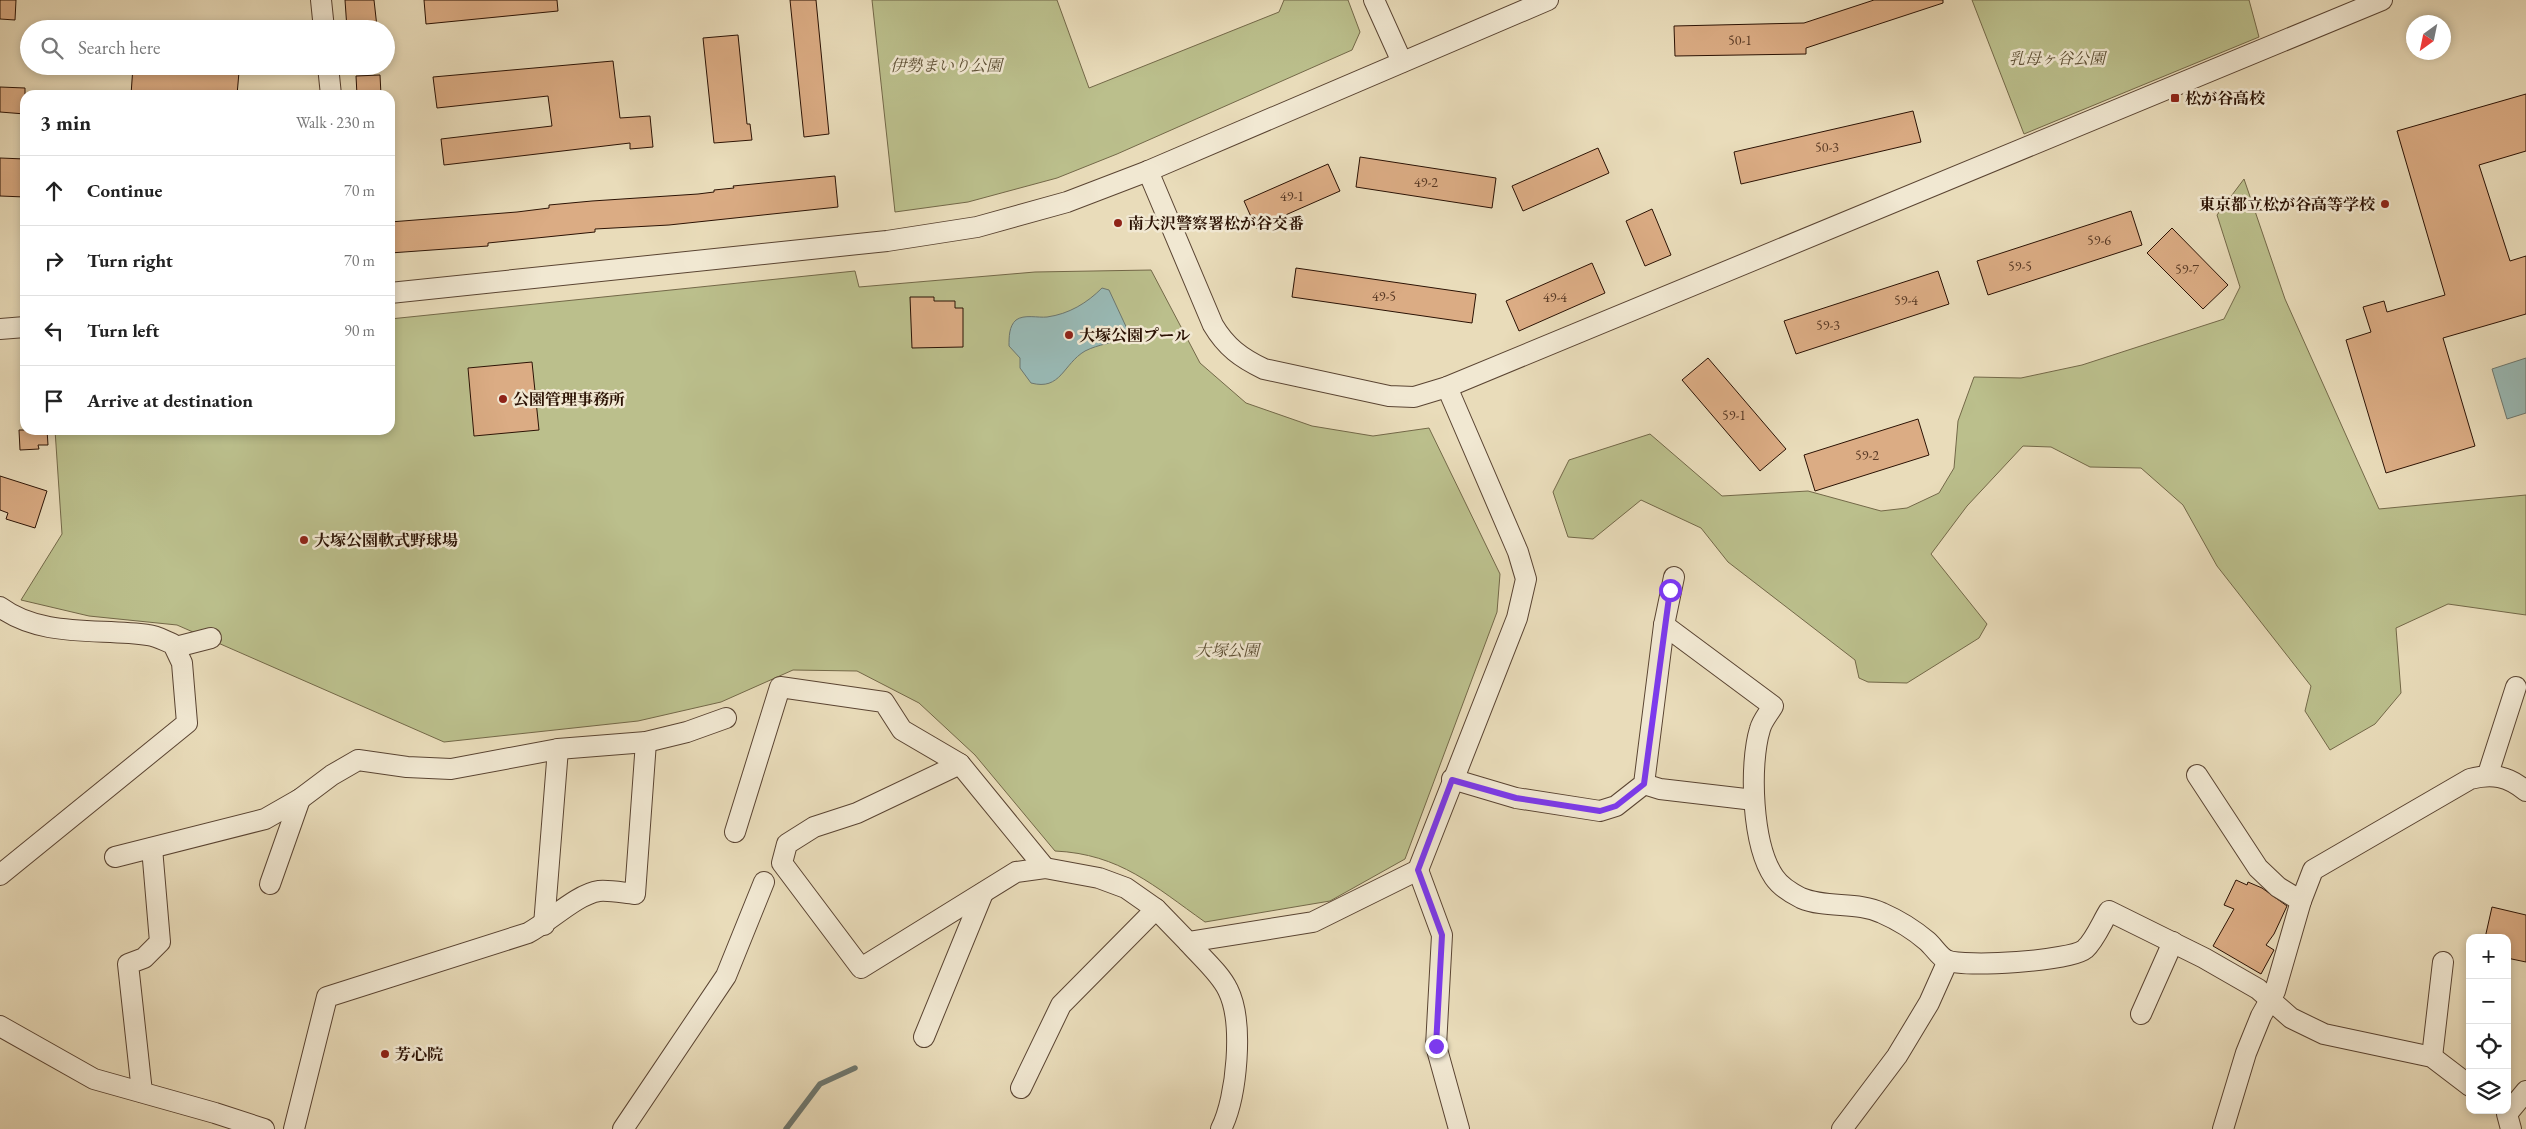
<!DOCTYPE html>
<html lang="en">
<head>
<meta charset="utf-8">
<style>
	body { margin:0; font-family:"EB Garamond","Noto Serif JP",serif; background:#f2f2f2; color:#222 }
	.controls { position:absolute; right:15px; bottom:15px; display:grid; overflow:hidden; border-radius:10px; box-shadow:0 2px 8px #0003 }
	.controls button { width:45px; height:45px; display:grid; place-items:center; padding:0; border:0; border-bottom:1px solid #e0e0e0; background:#fff; color:#222; font:25px sans-serif }
	.compass { position:absolute; left:2406px; top:15px; width:45px; height:45px; border-radius:50%; background:#fff; box-shadow:0 2px 8px #0003; rotate:213deg }
	.stop { position:absolute; width:15px; height:15px; margin:-11px; border:4px solid #7c3aed; border-radius:50%; background:#fff }
	.stop.end { background:#7c3aed; border-color:#fff; box-shadow:0 1px 5px #0008 }
	.list { margin:0; padding:0; list-style:none }
	h2 { display:flex; justify-content:space-between; align-items:center; height:65px; margin:0; padding:0 20px; font-size:21px }
	h2 small { font-size:16px; font-weight:400; color:#767676 }
	.list li { display:grid; grid-template-columns:32px 1fr auto; gap:15px; align-items:center; box-sizing:border-box; height:70px; padding:0 20px; border-top:1px solid #e0e0e0 }
	.list b { display:block; font-size:19px; white-space:nowrap }
	.list em { font-size:16px; font-style:normal; color:#767676 }
	.icon { flex:none; width:28px; height:28px; fill:none; stroke:currentColor; stroke-width:2; stroke-linecap:round; stroke-linejoin:round }
	.map { position:relative; flex:none; width:2526px; height:1129px; overflow:hidden }
	.search { position:absolute; background:#fff; box-shadow:0 2px 8px #0003; left:20px; top:20px; width:375px; height:55px; display:flex; align-items:center; gap:12px; box-sizing:border-box; padding:0 18px; border-radius:28px; color:#767676; font-size:19px }
	.panel { position:absolute; background:#fff; box-shadow:0 2px 8px #0003; left:20px; top:90px; width:375px; height:345px; border-radius:15px }
	.map>svg:first-child { display:block }
	.green { fill:#bbbf8c; stroke:#736848 }
	.water { fill:#99bab6; stroke:#6d776f }
	.lines { fill:none; stroke-linecap:round; stroke-linejoin:round }
	.stream { stroke:#6d776f; stroke-width:5.5 }
	.building { fill:#dbac84; stroke:#2b1204 }
	.minor-casing { stroke:#5a4432; stroke-width:22 }
	.minor { stroke:#f1e8d2; stroke-width:20 }
	.route { stroke:#7c3aed; stroke-width:6 }
	.poi-dot { fill:#8f2418; stroke:#f1e8d2; stroke-width:2 }
	.labels { text-anchor:middle; dominant-baseline:central; stroke-width:5; stroke-linejoin:round; paint-order:stroke }
	.number-label { font-size:14px; fill:#573824 }
	.park-label { font-size:16px; font-style:italic; fill:#5d4f34; stroke:#f1e8d2 }
	.poi-label { font-size:16px; font-weight:bold; fill:#2b1204; stroke:#f1e8d2; text-anchor:start }
</style>
</head>
<body>
<div class="map">
<svg width="2526" height="1129" viewBox="0 0 2526 1129">
	<rect width="100%" height="100%" fill="#e9dcba"/>
	<filter id="stains"><feTurbulence type="fractalNoise" baseFrequency=".004" numOctaves="4"/><feColorMatrix values="0 0 0 0 .2 0 0 0 0 .09 0 0 0 0 .02 0 0 0 .5 -.17"/></filter>
	<radialGradient id="worn" r=".72"><stop offset=".6" stop-color="#630" stop-opacity="0"/><stop offset="1" stop-color="#630" stop-opacity=".3"/></radialGradient>
	<!-- green -->
	<g class="green">
		<polygon points="872,0 1057,0 1089,88 1279,12 1284,0 1348,0 1360,32 1352,50 1117,154 1057,178 968,202 895,212"/>
		<polygon points="1972,0 2249,0 2259,37 2024,134"/>
		<polygon points="2244,179 2285,299 2379,509 2526,495 2526,615 2448,604 2396,628 2401,693 2375,724 2330,750 2305,711 2311,686 2217,566 2183,505 2141,468 2090,467 2051,447 2023,446 1967,506 1931,554 1987,624 1979,638 1907,683 1868,682 1859,678 1855,660 1728,562 1701,528 1641,500 1593,539 1568,537 1553,492 1569,460 1650,434 1722,496 1808,491 1881,511 1907,508 1939,493 1954,468 1958,421 1974,377 2021,378 2082,365 2224,319 2240,287 2217,215"/>
		<path d="M1151 270 1200 363 1246 403 1312 426 1373 436 1429 428 1500 574 1497 612 1405 859 1330 901 1205 922C1154 886 1120 854 1055 851L975 755 919 703 857 671 793 670 721 702 638 721 444 742 177 625 89 616 21 600 62 534 55 430H390V319L855 271 859 287 1035 272Z"/>
	</g>
	<!-- water -->
	<g class="water">
		<path d="M1102 288 1109 290 1129 333 1127 338C1113 343 1099 344 1085 351 1063 364 1061 391 1031 383L1020 368V358L1009 346C1009 337 1009 326 1016 320 1024 314 1038 318 1047 317 1069 314 1087 303 1102 288Z"/>
		<polygon points="2526,358 2526,413 2507,419 2492,369"/>
	</g>
	<g class="lines">
		<!-- stream -->
		<polyline class="stream" points="786,1129 820,1084 855,1068"/>
	</g>
	<!-- building -->
	<g class="building">
		<polygon points="0,0 16,0 15,20 0,19"/>
		<polygon points="345,0 374,0 377,27 347,29"/>
		<polygon points="424,0 557,0 558,11 426,24"/>
		<polygon points="790,0 816,0 829,134 804,137"/>
		<polygon points="1874,0 1943,0 1943,3 1806,48 1806,54 1675,56 1674,26 1804,23"/>
		<polygon points="738,35 747,124 750,124 752,140 714,143 703,38"/>
		<polygon points="613,61 620,118 650,116 653,147 630,149 630,143 444,165 441,139 552,126 548,96 437,108 433,77"/>
		<polygon points="133,66 239,72 237,95 131,95"/>
		<polygon points="380,75 381,95 357,95 356,76"/>
		<polygon points="0,87 25,88 25,114 0,112"/>
		<polygon points="2526,94 2526,151 2479,165 2510,261 2526,256 2526,314 2443,338 2475,446 2386,473 2346,340 2371,332 2363,307 2384,301 2387,312 2445,295 2397,131"/>
		<polygon points="1913,111 1921,142 1741,184 1734,152"/>
		<polygon points="1598,148 1609,173 1523,211 1512,186"/>
		<polygon points="1360,157 1496,178 1492,208 1356,187"/>
		<polygon points="0,158 25,159 25,197 0,196"/>
		<polygon points="1328,164 1340,191 1256,228 1244,201"/>
		<polygon points="835,176 838,207 669,225 595,229 595,232 488,243 488,246 390,253 390,222 517,212 549,208 549,205 592,201 698,194 714,192 714,190 734,188 733,186"/>
		<polygon points="1652,209 1671,255 1645,266 1626,221"/>
		<polygon points="2131,211 2142,245 1988,295 1977,261"/>
		<polygon points="2172,228 2228,285 2203,309 2147,253"/>
		<polygon points="1592,263 1605,293 1519,331 1506,301"/>
		<polygon points="1296,268 1476,294 1472,323 1292,297"/>
		<polygon points="1938,271 1949,304 1796,354 1784,321"/>
		<polygon points="910,297 934,297 934,301 955,301 955,308 963,308 963,347 912,348"/>
		<polygon points="1708,358 1786,449 1760,471 1682,380"/>
		<polygon points="532,362 539,430 474,436 468,368"/>
		<polygon points="1918,419 1929,455 1815,491 1804,455"/>
		<polygon points="19,430 47,430 48,445 38,445 39,449 20,450"/>
		<polygon points="0,476 47,491 35,528 6,519 8,513 0,510"/>
		<polygon points="2236,880 2247,885 2248,882 2262,888 2287,906 2274,934 2266,945 2274,950 2261,974 2213,946 2234,909 2224,905"/>
		<polygon points="2492,907 2526,915 2526,962 2507,958 2507,938 2485,938"/>
	</g>
	<g class="lines">
		<defs>
			<g id="minor">
				<polyline points="321,0 324,29"/>
				<polyline points="1374,0 1402,62"/>
				<polyline points="328,66 331,95"/>
				<path d="M1148 171 1213 325C1226 347 1241 358 1264 369L1389 396 1414 397 1447 387 2382 0"/>
				<polyline points="390,293 887,241 977,227 1067,202 1148,171 1548,0"/>
				<polyline points="0,329 25,327"/>
				<path d="M0 607C42 638 99 628 148 635 157 636 165 641 173 644L182 663 187 723 0 875"/>
				<path d="M1664 625 1773 706C1769 713 1762 721 1760 729 1749 765 1752 845 1774 877 1780 886 1791 893 1801 898 1827 909 1857 901 1882 913 1898 920 1914 930 1927 941 1933 946 1939 956 1946 960 1964 968 2071 961 2085 949 2095 940 2102 922 2109 911L2204 958 2258 989 2291 1018 2324 1034 2432 1057 2470 1086"/>
				<polyline points="176,647 211,638"/>
				<polyline points="960,764 857,813 814,827 787,844 782,863 861,968 1016,872 1045,868 1099,878 1126,888 1156,909 1188,942 1313,922 1418,870 1517,618 1526,579 1518,552 1447,387"/>
				<polyline points="2488,774 2516,687"/>
				<polyline points="2197,775 2258,868 2278,887 2301,901"/>
				<polyline points="1452,779 1516,798 1600,811 1616,806 1644,784 1664,625 1674,577"/>
				<polyline points="1644,784 1660,789 1754,800"/>
				<polyline points="735,832 780,687 884,702 902,730 960,764 1045,868"/>
				<polyline points="115,857 265,819 300,799 332,775 358,760 407,767 451,769 558,749 646,742 687,732 726,718"/>
				<polyline points="1418,870 1442,935 1436,1046 1459,1129"/>
				<polyline points="270,884 300,799"/>
				<polyline points="544,925 558,749"/>
				<path d="M1188 942C1201 957 1220 973 1228 990 1244 1022 1237 1097 1221 1129"/>
				<polyline points="2141,1014 2173,942"/>
				<polyline points="0,1026 94,1079 215,1113 264,1129"/>
				<polyline points="924,1037 983,893"/>
				<polyline points="2432,1057 2443,962"/>
				<polyline points="1021,1088 1061,1005 1156,909"/>
				<polyline points="142,1092 128,964 144,958 160,942 152,848"/>
				<path d="M294 1129 327 997 528 933C549 922 577 894 599 891 610 890 624 893 635 894L646 742"/>
				<polyline points="623,1129 726,976 764,882"/>
				<polyline points="1842,1129 1897,1056 1929,1003 1946,965 1946,960"/>
				<path d="M2223 1129 2246 1053 2261 1016 2275 991 2301 901 2313 870 2470 779C2492 773 2508 776 2526 791"/>
				<polyline points="2511,1129 2507,1114 2526,1091"/>
			</g>
		</defs>
		<!-- minor casing -->
		<use href="#minor" class="minor-casing"/>
		<!-- minor -->
		<use href="#minor" class="minor"/>
	</g>
	<g class="lines">
		<!-- route -->
		<polyline class="route" points="1436,1046 1442,935 1418,870 1452,780 1516,798 1600,811 1616,806 1644,784 1670,590"/>
	</g>
	<!-- markers -->
	<g class="poi-dot">
		<rect x="2170" y="93" width="10" height="10" rx="2.5"/>
		<circle cx="2385" cy="204" r="5"/>
		<circle cx="1118" cy="223" r="5"/>
		<circle cx="1069" cy="335" r="5"/>
		<circle cx="503" cy="399" r="5"/>
		<circle cx="304" cy="540" r="5"/>
		<circle cx="385" cy="1054" r="5"/>
	</g>
	<g class="labels">
		<!-- number labels -->
		<g class="number-label">
			<text x="1740" y="40">50-1</text>
			<text x="1827" y="147">50-3</text>
			<text x="1426" y="182">49-2</text>
			<text x="1292" y="196">49-1</text>
			<text x="2099" y="240">59-6</text>
			<text x="2020" y="266">59-5</text>
			<text x="2187" y="269">59-7</text>
			<text x="1384" y="296">49-5</text>
			<text x="1555" y="297">49-4</text>
			<text x="1906" y="300">59-4</text>
			<text x="1828" y="325">59-3</text>
			<text x="1734" y="415">59-1</text>
			<text x="1867" y="455">59-2</text>
		</g>
		<!-- park labels -->
		<g class="park-label">
			<text x="2057" y="58">乳母ヶ谷公園</text>
			<text x="946" y="65">伊勢まいり公園</text>
			<text x="1227" y="650">大塚公園</text>
		</g>
		<!-- poi labels -->
		<g class="poi-label">
			<text x="2185" y="98">松が谷高校</text>
			<text x="2375" y="204" text-anchor="end">東京都立松が谷高等学校</text>
			<text x="1128" y="223">南大沢警察署松が谷交番</text>
			<text x="1079" y="335">大塚公園プール</text>
			<text x="513" y="399">公園管理事務所</text>
			<text x="314" y="540">大塚公園軟式野球場</text>
			<text x="395" y="1054">芳心院</text>
		</g>
	</g>
	<rect width="100%" height="100%" filter="url(#stains)"/>
	<rect width="100%" height="100%" fill="url(#worn)"/>
</svg>
<div class="controls">
<button>+</button>
<button>−</button>
<button><svg class="icon" aria-label="locate" viewBox="0 0 24 24"><circle cx="12" cy="12" r="6"/><path d="M12 2v4M12 18v4M2 12h4M18 12h4"/></svg></button>
<button><svg class="icon" aria-label="layers" viewBox="0 0 24 24"><path d="M12 4l9 5-9 5-9-5zM3 14l9 5 9-5"/></svg></button>
</div>
<svg class="compass" viewBox="-18 -18 36 36"><path d="M0-13l5 13h-10z" fill="#e53935"/><path d="M0 13l5-13h-10z" fill="#767676"/></svg>
<div class="stop" style="left:1670px;top:590px"></div>
<div class="stop end" style="left:1436px;top:1046px"></div>
<div class="search"><svg class="icon" aria-label="search" viewBox="0 0 24 24"><circle cx="10" cy="10" r="6"/><path d="M15 15l6 6"/></svg>Search here</div>
<section class="panel">
<h2>3 min<small>Walk · 230 m</small></h2>
<ul class="list">
<li><svg class="icon" aria-label="ahead" viewBox="0 0 24 24"><path d="M12 20V5M6 11l6-6 6 6"/></svg><div><b>Continue</b></div><em>70 m</em></li>
<li><svg class="icon" aria-label="right" viewBox="0 0 24 24"><path d="M7 20v-9h11M14 6l5 5-5 5"/></svg><div><b>Turn right</b></div><em>70 m</em></li>
<li><svg class="icon" aria-label="left" viewBox="0 0 24 24"><path d="M17 20v-9H6M10 6l-5 5 5 5"/></svg><div><b>Turn left</b></div><em>90 m</em></li>
<li><svg class="icon" aria-label="arrive" viewBox="0 0 24 24"><path d="M6 21V4h12l-3 4 3 4H6"/></svg><div><b>Arrive at destination</b></div></li>
</ul>
</section>
</div>
</body>
</html>
